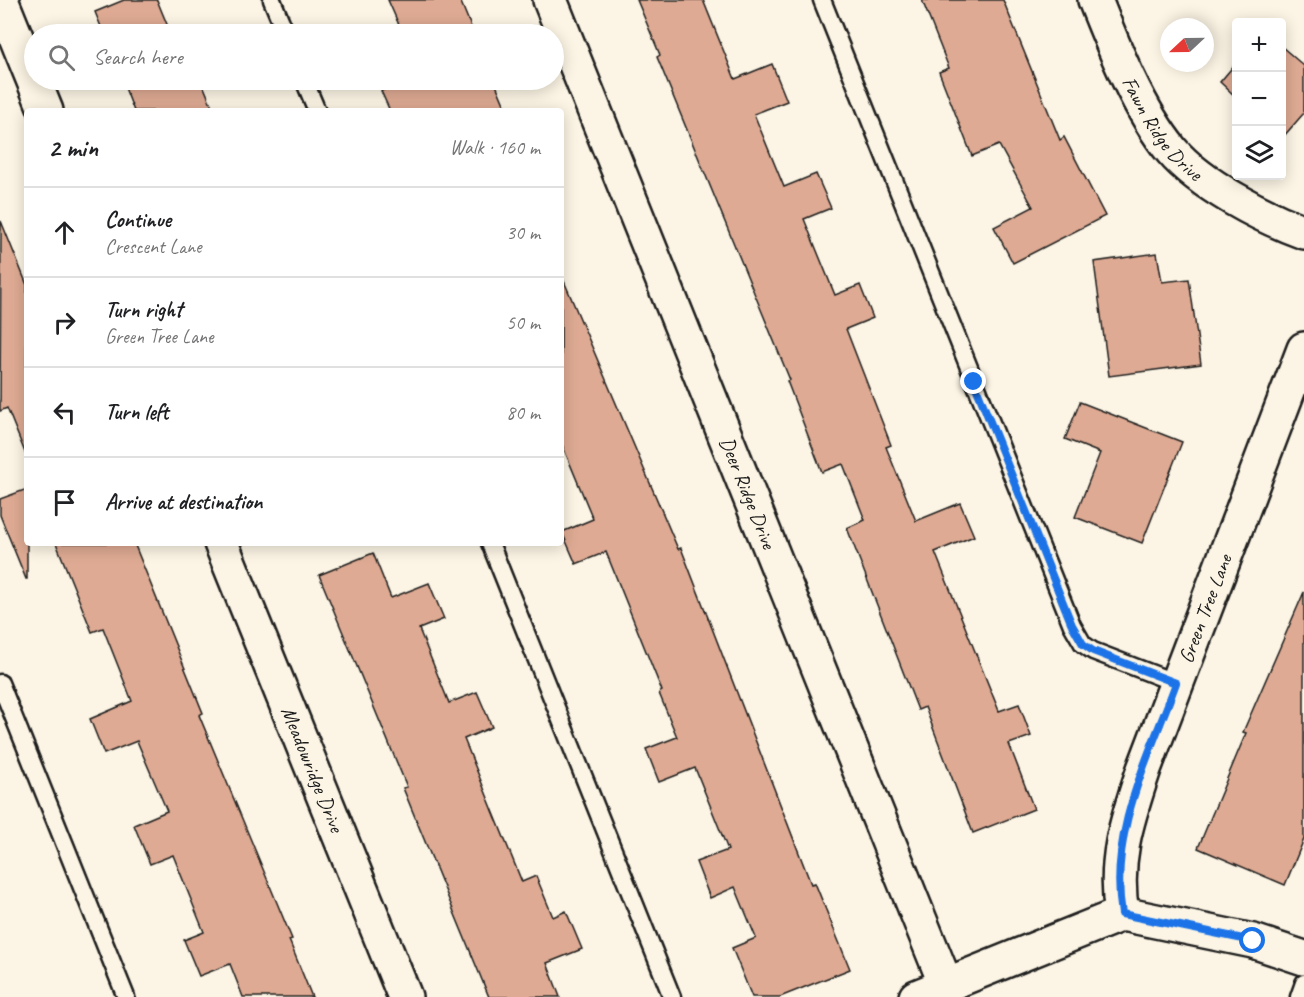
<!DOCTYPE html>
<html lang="en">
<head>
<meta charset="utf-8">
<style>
	body { margin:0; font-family:Caveat,sans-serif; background:#f2f2f2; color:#202124 }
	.controls { position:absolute; right:18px; top:18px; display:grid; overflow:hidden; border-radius:6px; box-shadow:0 3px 15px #0003 }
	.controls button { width:54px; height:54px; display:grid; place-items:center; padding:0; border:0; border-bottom:2px solid #e0e0e0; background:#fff; color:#202124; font:30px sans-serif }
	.compass { position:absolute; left:1160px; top:18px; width:54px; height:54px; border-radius:50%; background:#fff; box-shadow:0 3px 15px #0003; rotate:248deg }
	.stop { position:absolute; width:18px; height:18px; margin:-14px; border:4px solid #1a73e8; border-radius:50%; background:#fff }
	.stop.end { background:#1a73e8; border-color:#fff; box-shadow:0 2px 6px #0008 }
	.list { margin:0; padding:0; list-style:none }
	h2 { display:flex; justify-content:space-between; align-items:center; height:78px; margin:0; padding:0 24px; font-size:26px }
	h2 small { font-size:20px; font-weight:400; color:#757577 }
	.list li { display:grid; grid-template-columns:39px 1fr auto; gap:18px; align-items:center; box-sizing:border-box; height:90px; padding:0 24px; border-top:2px solid #e0e0e0 }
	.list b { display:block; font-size:22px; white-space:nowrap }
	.list p { margin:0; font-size:20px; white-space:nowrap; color:#757577 }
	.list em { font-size:20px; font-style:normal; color:#757577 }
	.icon { flex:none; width:33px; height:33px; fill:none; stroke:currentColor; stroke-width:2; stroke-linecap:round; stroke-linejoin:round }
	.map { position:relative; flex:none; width:1304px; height:997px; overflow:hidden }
	.search { position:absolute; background:#fff; box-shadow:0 3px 15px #0003; left:24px; top:24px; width:540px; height:66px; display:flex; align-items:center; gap:15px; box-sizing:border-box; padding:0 21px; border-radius:33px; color:#757577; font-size:22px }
	.panel { position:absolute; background:#fff; box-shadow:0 3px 15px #0003; left:24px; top:108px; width:540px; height:438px; border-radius:6px }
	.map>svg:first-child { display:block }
	.building { fill:#deaa93; stroke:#1c1c1c; stroke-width:1.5 }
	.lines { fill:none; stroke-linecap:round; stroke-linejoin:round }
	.service-casing { stroke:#1c1c1c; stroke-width:21 }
	.minor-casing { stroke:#1c1c1c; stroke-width:38 }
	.service { stroke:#fcf5e5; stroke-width:16 }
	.minor { stroke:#fcf5e5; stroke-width:33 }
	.route { stroke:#1a73e8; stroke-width:8 }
	.labels { text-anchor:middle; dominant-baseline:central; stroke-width:5; stroke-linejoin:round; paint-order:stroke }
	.street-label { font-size:21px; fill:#1c1c1c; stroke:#fcf5e5 }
</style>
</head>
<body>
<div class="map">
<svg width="1304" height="997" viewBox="0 0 1304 997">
	<rect width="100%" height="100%" fill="#fcf5e5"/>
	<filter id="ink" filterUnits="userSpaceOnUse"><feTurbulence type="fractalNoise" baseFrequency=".0167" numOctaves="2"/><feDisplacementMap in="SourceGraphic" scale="12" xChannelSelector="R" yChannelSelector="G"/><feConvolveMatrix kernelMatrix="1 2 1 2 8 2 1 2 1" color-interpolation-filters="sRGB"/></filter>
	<g filter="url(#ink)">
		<!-- building -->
		<g class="building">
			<polygon points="124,0 157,0 171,34 104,34 95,12"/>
			<polygon points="388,0 460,0 474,34 403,34"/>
			<polygon points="637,0 703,0 735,79 772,64 787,101 754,114 784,187 816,174 831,208 804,219 835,295 860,285 873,318 846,329 891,445 886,447 916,521 960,503 974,536 935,552 999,711 1019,704 1031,736 1009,744 1034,809 973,833 925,707 918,710 847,528 865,520 843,464 822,472 787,381 790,380 657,57 660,55"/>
			<polygon points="922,0 1003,0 1060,140 1064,137 1105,216 1013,263 994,227 1033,207 999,145 972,156 939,72 949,68"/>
			<polygon points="1281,46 1304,66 1304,113 1283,137"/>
			<polygon points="1236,63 1236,97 1220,82"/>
			<polygon points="122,80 201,80 214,111 134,111"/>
			<polygon points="408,80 494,80 507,111 390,111 381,91"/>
			<polygon points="1,221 27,285 26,455 7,408 0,411"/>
			<polygon points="1157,253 1162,282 1189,279 1201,364 1109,376 1094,262"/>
			<polygon points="561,274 678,549 681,548 811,884 815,883 850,969 780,997 752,997 732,948 756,938 735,887 710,898 696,862 728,850 695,768 659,782 646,749 677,737 659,693 662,691 606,552 576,564 562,532 593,519 561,442"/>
			<polygon points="1080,402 1182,442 1142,543 1075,517 1100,453 1065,439"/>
			<polygon points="27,489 27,579 26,579 0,515 0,499"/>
			<polygon points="56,543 134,543 203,713 199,715 292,939 289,940 312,997 243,997 230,964 199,976 184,940 204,932 173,855 150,864 134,825 167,811 137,741 104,754 90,719 132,701 103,628 92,632"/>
			<polygon points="373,553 391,598 429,583 444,619 419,629 449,703 477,692 492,727 464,739 522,882 536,876 553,917 566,911 582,949 547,963 560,997 489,997 403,788 407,787 319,575"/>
			<polygon points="1304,592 1304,839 1285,885 1198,848 1246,733 1243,732"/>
		</g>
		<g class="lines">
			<defs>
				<g id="service">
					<polyline points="272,0 286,34"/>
					<polyline points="822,0 1072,625 1083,644 1093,651 1176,683"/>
					<polyline points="304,80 317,111"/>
					<polyline points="490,543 672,997"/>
					<polyline points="0,683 126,997"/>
					<polyline points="1299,997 1304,983"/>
				</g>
				<g id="minor">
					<polyline points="1,0 46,111"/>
					<path id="s1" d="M550 0 946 985"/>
					<path id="s2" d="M1095 0C1114 48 1139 111 1172 151 1201 185 1263 217 1304 232"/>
					<path id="s3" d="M221 543 405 997"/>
					<path id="s4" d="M1122 914C1113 860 1127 820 1144 769L1304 349"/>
					<polyline points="1122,914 1253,941 1304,958"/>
					<polyline points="916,997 1122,914"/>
				</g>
			</defs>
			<!-- service casing -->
			<use href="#service" class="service-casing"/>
			<!-- minor casing -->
			<use href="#minor" class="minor-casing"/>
			<!-- service -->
			<use href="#service" class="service"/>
			<!-- minor -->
			<use href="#minor" class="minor"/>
		</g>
	</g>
	<g class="lines" filter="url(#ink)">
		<!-- route -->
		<path class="route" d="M974 382 1072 625 1083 644 1093 651 1176 683C1149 757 1108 834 1122 914L1253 941"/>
	</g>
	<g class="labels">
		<!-- street labels -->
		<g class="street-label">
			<text stroke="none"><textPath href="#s2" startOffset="146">Fawn Ridge Drive</textPath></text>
			<text stroke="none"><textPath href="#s1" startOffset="531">Deer Ridge Drive</textPath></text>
			<text stroke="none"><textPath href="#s4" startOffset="320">Green Tree Lane</textPath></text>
			<text stroke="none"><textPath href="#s3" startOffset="244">Meadowridge Drive</textPath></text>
		</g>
	</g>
</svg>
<div class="controls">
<button>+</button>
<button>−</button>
<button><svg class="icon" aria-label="layers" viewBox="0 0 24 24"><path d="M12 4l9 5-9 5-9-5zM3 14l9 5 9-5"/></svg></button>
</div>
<svg class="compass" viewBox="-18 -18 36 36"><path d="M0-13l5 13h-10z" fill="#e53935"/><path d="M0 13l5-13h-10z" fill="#757577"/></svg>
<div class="stop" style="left:1253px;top:941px"></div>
<div class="stop end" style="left:974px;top:382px"></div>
<div class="search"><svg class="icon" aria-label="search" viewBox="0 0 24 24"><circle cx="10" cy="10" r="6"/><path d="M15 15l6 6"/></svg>Search here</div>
<section class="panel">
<h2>2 min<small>Walk · 160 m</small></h2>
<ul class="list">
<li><svg class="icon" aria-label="ahead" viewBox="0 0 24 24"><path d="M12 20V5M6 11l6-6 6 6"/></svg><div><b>Continue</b><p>Crescent Lane</p></div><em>30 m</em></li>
<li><svg class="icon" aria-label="right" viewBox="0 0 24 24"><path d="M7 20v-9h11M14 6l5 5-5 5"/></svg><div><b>Turn right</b><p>Green Tree Lane</p></div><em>50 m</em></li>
<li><svg class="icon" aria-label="left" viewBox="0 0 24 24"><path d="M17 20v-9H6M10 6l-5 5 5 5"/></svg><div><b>Turn left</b></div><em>80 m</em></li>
<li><svg class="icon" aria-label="arrive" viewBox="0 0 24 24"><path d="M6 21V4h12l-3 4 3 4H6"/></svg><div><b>Arrive at destination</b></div></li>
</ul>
</section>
</div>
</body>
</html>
